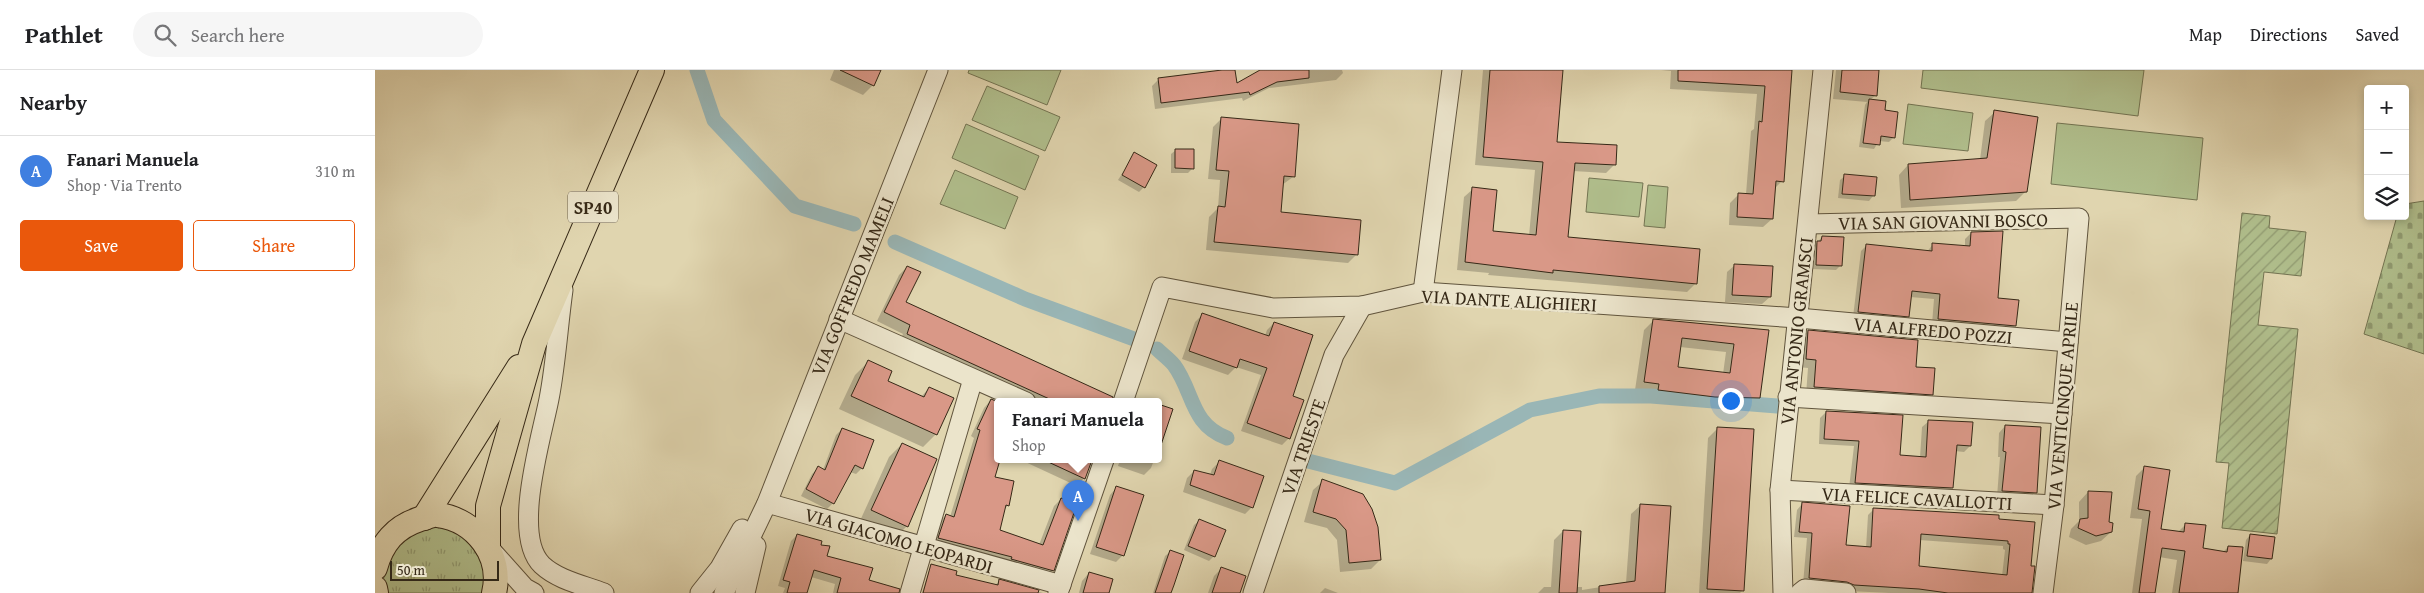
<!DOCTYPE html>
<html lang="en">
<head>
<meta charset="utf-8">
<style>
	body { margin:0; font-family:"Gentium Book Plus",serif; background:#f6f6f6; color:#202124 }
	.controls { position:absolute; right:15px; top:15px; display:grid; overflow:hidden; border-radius:5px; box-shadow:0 2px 8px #0003 }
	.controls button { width:45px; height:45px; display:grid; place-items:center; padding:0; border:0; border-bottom:1px solid #e0e0e0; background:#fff; color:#202124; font:25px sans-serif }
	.scale { position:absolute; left:15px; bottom:12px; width:109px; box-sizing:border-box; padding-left:5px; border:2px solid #362917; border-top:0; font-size:14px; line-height:18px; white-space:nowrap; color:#362917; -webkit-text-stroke:4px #ebe4cb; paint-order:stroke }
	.you { position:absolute; left:1355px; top:330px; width:18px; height:18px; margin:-12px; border:4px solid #fff; border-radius:50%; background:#1a73e8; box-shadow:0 0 0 8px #1a73e833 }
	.badge { display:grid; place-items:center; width:32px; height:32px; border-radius:50%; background:#ea580c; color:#fff; font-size:16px; font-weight:700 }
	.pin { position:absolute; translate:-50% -41px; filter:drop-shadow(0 1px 2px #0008) }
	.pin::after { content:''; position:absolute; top:26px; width:18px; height:15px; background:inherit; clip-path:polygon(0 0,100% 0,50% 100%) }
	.popup { position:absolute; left:619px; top:328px; width:168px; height:65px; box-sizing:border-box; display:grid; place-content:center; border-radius:5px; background:#fff; filter:drop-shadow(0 1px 4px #0005); font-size:16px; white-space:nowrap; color:#757577 }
	.popup b { font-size:19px; color:#202124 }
	.popup::after { content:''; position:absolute; left:50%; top:100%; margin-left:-10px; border:10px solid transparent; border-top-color:#fff }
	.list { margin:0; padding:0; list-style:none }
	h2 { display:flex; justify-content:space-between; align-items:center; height:65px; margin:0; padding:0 20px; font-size:21px }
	h2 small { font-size:16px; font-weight:400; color:#757577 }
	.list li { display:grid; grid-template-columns:32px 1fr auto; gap:15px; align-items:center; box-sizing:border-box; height:70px; padding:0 20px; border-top:1px solid #e0e0e0 }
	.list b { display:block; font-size:19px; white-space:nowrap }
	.list p { margin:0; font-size:16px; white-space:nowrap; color:#757577 }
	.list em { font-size:16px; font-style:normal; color:#757577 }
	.actions { display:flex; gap:10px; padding:15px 20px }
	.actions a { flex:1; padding:11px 0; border:1px solid #ea580c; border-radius:5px; text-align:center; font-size:18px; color:#ea580c }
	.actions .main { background:#ea580c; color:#fff }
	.icon { flex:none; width:28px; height:28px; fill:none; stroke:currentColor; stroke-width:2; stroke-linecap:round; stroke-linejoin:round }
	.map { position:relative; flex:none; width:2049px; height:523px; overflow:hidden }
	header { display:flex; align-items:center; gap:30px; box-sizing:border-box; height:70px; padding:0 25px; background:#fff; border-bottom:1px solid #e0e0e0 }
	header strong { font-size:24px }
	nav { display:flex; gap:28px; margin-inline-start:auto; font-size:18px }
	.search { width:350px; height:45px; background:#f6f6f6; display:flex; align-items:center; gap:12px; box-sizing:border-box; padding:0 18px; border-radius:28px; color:#757577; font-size:19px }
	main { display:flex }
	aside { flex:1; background:#fff }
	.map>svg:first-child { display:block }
	.grass { fill:url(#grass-tufts); stroke:#737452 }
	.cemetery { fill:url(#cemetery-stones); stroke:#737452 }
	.garden { fill:url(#garden-furrows); stroke:#737452 }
	.pitch { fill:#b0be8c; stroke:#737452 }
	.shadow { fill:#0003; fill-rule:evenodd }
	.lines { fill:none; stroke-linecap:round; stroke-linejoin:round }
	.canal { stroke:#99b6b6; stroke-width:15 }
	.building { fill:#d99887; stroke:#362917; fill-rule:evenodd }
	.minor-casing { stroke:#60543d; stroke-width:21 }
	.major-casing { stroke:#362917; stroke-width:26 }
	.minor { stroke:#ebe4cb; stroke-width:19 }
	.major { stroke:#e0d5af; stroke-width:24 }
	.labels { text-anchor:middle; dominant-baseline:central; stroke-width:5; stroke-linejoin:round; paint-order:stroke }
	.shield { fill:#ebe4cb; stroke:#6c614d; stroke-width:1 }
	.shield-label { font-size:18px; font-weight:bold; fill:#362917 }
	.street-label { font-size:19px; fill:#362917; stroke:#ebe4cb }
</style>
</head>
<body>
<header>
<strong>Pathlet</strong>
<div class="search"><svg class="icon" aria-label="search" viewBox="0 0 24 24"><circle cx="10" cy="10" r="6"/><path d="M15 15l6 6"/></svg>Search here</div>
<nav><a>Map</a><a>Directions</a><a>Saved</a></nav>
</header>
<main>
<aside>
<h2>Nearby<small></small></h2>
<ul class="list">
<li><span class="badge" style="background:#3f7fe0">A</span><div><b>Fanari Manuela</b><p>Shop · Via Trento</p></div><em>310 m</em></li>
</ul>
<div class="actions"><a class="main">Save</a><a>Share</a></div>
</aside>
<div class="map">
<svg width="2049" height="523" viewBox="0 0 2049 523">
	<defs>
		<pattern id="grass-tufts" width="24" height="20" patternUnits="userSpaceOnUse" patternTransform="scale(1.25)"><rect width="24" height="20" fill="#b0be8c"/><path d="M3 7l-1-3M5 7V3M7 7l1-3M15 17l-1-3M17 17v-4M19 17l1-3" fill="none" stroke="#909a71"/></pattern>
		<pattern id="cemetery-stones" width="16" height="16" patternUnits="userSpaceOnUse" patternTransform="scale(1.25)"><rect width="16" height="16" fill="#b0be8c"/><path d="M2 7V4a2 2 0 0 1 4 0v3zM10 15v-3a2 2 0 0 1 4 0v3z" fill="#909a71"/></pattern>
		<pattern id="garden-furrows" width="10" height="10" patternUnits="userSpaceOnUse" patternTransform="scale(1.25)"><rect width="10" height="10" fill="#b0be8c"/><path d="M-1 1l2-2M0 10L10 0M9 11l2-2" fill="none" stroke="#909a71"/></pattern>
	</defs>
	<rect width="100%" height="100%" fill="#e0d5af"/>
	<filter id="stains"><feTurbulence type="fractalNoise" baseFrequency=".004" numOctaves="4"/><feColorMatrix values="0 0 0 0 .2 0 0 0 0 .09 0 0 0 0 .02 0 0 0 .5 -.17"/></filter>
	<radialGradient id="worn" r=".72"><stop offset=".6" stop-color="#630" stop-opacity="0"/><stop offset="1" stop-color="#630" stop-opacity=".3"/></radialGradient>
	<!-- grass -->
	<path class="grass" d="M73 456 107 482 112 523H9C2 486 17 481 41 458Z"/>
	<!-- cemetery -->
	<polygon class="cemetery" points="2049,131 2049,284 1989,264 2022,146 2030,146 2030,134"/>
	<!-- garden -->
	<polygon class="garden" points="1867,143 1895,146 1894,158 1931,162 1926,206 1889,202 1883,255 1923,259 1902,464 1847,458 1854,393 1841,392"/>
	<!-- pitch -->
	<g class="pitch">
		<polygon points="594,0 686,0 672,35 593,3"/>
		<polygon points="1548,0 1769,0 1763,46 1546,18"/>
		<polygon points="612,16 685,47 670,81 597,50"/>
		<polygon points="1533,34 1598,43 1593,81 1528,74"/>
		<polygon points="1682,53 1828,68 1822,130 1676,114"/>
		<polygon points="591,54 664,86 650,120 577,88"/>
		<polygon points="580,100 643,127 630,159 565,134"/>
		<polygon points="1214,108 1268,113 1264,147 1211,142"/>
		<polygon points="1273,115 1293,117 1290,158 1269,156"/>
	</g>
	<!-- shadow -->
	<g class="shadow">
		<polygon points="459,0 505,0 498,15 488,25 455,10"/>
		<polygon points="857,0 859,0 861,15 888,0 967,0 968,3 961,10 894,18 868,31 867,28 780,39 777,16 784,9"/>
		<polygon points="1108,0 1187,0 1181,73 1240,94 1231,103 1198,101 1192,169 1321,213 1312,222 1113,205 1114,203 1082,200 1089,127 1098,119 1116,162 1154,166 1160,100 1100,95"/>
		<polygon points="1286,0 1416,0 1407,111 1399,119 1397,149 1388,157 1354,155 1355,133 1364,124 1371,124 1376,61 1379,59 1382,24 1295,19 1296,1"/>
		<polygon points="1461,0 1503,0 1501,25 1495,30 1508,41 1518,68 1514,72 1504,71 1499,79 1484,77 1490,35 1492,32 1458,29"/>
		<polygon points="1620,42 1651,121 1641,131 1526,138 1524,105 1533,95 1605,90 1610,51"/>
		<polygon points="847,48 918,107 907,115 905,143 982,184 973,193 831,180 834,147 843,138 845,110 833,109 838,57"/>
		<polygon points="801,80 818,98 813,103 796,103 796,84"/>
		<polygon points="760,84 769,117 764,122 743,110"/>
		<polygon points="1470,106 1498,126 1494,131 1463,128 1465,110"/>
		<polygon points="1596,163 1622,229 1640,256 1634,261 1557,254 1559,229 1535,227 1533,246 1527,252 1478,247 1486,181 1492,175 1552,182 1558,174 1590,177 1590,169"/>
		<polygon points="1447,167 1466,195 1461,200 1437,199 1438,177"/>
		<polygon points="1360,195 1395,227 1387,234 1350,232 1352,202"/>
		<polygon points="532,197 530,233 733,327 730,332 655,332 524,272 528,264 502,251 524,205"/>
		<polygon points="827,245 890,266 892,260 899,253 916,327 914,368 907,375 866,361 886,305 861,297 853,305 807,289 820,252"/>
		<path d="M1278 251 1392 261 1384 328 1375 337 1330 336 1275 329V323L1260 320 1269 260ZM1305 277 1351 282 1348 304 1302 298Z"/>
		<polygon points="1433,261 1540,298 1557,324 1548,333 1431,325 1433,298 1423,297 1425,270"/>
		<polygon points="493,292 511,312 546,327 554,318 561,364 548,377 464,339 480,305"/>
		<polygon points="616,330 623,333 624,390 618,408 633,435 629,440 623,461 664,475 679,436 686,429 678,501 670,508 556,476 563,453 571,445 575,447 599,368 596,366 609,338"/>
		<polygon points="1451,342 1524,386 1545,388 1547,357 1554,351 1595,376 1589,382 1580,381 1577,418 1571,424 1474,418 1479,376 1444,374 1445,348"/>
		<polygon points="1630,356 1660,422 1654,428 1622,427 1625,387 1623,387 1624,363"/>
		<polygon points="1343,358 1368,520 1365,523 1324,523 1333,368"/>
		<polygon points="467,359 487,398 481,404 475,402 458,433 452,439 426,426 437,404 443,398 448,400 461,365"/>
		<polygon points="527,374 532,456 519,469 484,453 514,387"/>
		<polygon points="646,390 716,390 709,408 702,416"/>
		<polygon points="745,390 779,390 776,398 769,405 743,396"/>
		<polygon points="844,392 877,437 870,444 808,422 812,408 819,401 835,405 837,399"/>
		<polygon points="1770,397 1785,460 1802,463 1811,454 1826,480 1848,482 1853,477 1862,523 1797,523 1802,490 1784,487 1779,523 1757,523 1767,449 1755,448 1761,406"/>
		<polygon points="948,411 1005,490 996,499 965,502 962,470 952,458 929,452 938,420"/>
		<polygon points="742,417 748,485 741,492 715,484 735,425"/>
		<polygon points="1713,422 1736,462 1726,471 1711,475 1694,467 1696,459 1704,451 1704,432"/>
		<path d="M1427 434 1470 476 1491 478 1493 445 1499 439 1622 450 1655 497 1656 523H1515L1473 521 1428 514 1432 468 1419 467 1422 440ZM1544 470 1628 476V479L1630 480 1627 506 1542 498Z"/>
		<polygon points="1266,435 1289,523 1163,523 1169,517 1176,517 1179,470 1188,461 1201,517 1207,517 1207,520 1251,513 1256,444"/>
		<polygon points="824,451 839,486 834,491 809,480 819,455"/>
		<polygon points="422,465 445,476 451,487 493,511 522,523 458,523 460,514 436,507 431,523 408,523 410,518 403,516 416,471"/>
		<polygon points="1875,465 1896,489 1892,494 1868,491 1871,470"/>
		<polygon points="795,482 794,523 778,523 790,486"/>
		<polygon points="846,499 864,523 833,523 839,506"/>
		<polygon points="554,501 620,515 625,511 668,523 547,523"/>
		<polygon points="714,503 733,523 704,523 707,511"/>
		<polygon points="950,518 963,523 945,523"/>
	</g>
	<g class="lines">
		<!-- canal -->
		<g class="canal">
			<polyline points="322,0 339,50 420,136 479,154"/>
			<polyline points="520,172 650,229 759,269"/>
			<path d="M782 279C787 284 794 289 799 295 819 322 815 354 852 368"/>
			<polyline points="933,391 1020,413 1155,340 1224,326 1276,326 1402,336"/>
		</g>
	</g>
	<!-- building -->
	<g class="building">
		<polygon points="465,0 506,0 499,16"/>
		<polygon points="847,0 860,0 862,13 885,0 934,0 934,8 902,12 875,25 874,22 786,33 783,8"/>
		<polygon points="1115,0 1188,0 1182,72 1242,75 1241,95 1200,93 1193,167 1325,179 1322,214 1178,200 1178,203 1090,192 1097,117 1122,120 1118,161 1161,165 1168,92 1108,87"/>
		<polygon points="1303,0 1417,0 1409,112 1401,111 1398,149 1362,147 1363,123 1378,124 1384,51 1387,52 1390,16 1303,11"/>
		<polygon points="1467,0 1504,0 1502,26 1465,22"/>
		<polygon points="1494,29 1511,31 1510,40 1523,42 1520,68 1506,66 1505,75 1488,73"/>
		<polygon points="1619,40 1663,47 1652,122 1535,130 1533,94 1612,88"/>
		<polygon points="846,47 924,54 920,107 909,106 906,142 986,150 983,185 839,172 843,136 850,137 854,101 841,100"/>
		<polygon points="800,79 819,79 819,99 800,98"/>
		<polygon points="759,82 782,95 770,118 747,105"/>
		<polygon points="1469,104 1502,107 1500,126 1467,124"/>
		<polygon points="1628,161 1623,228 1644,230 1641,256 1563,249 1565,224 1537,221 1534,247 1483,242 1491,174 1557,181 1557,173 1595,176 1596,162"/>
		<polygon points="1447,166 1469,167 1467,196 1441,195 1442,171 1446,171"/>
		<polygon points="1359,194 1398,196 1396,227 1357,225"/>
		<polygon points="532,196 546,202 531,232 738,327 737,332 681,332 532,264 535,255 509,242"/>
		<polygon points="827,243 894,266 899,252 938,265 918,326 929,330 915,369 872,353 892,298 865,289 862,298 814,281"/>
		<path d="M1278 249 1394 260 1385 328 1340 327 1283 320 1284 314 1269 312ZM1307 268 1359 274 1355 303 1303 297Z"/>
		<polygon points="1433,260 1543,270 1541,297 1560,298 1558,325 1439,317 1441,290 1431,289"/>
		<polygon points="493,290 517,301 513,311 549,327 554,317 579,328 562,365 476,326"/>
		<polygon points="616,329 623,332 623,390 625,390 620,407 639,411 634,436 631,435 625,460 668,475 686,428 702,434 679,501 636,489 637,487 563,468 571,444 579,447 605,360 602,359"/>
		<polygon points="783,334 798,339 785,378 783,378"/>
		<polygon points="1451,341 1528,345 1525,385 1551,387 1553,350 1598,352 1596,376 1582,375 1578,418 1480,413 1484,371 1449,369"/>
		<polygon points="1630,355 1666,357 1662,423 1627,421 1631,382 1628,381"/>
		<polygon points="1342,357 1379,359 1369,521 1332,519"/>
		<polygon points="467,358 499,370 488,399 480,395 459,434 431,419 443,396 450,400"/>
		<polygon points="527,373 562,389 533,457 496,440"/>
		<polygon points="669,390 717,390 710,409"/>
		<polygon points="844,390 889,406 878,438 815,415 819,400 839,405"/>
		<polygon points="1769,396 1795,400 1786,459 1809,462 1810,453 1831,455 1828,478 1852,482 1853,476 1868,477 1863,523 1804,523 1810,481 1787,478 1780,523 1764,523 1775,441 1763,439"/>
		<polygon points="947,409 988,424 997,439 1003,457 1006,490 974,493 971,460 961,449 938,442"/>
		<polygon points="741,416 769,425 749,486 721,477"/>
		<polygon points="1713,421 1737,422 1734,452 1738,453 1737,462 1721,466 1703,458 1705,449 1713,448"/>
		<path d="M1427 432 1475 436 1471 475 1496 477 1498 438 1624 445V449L1660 452 1656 496H1660L1657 523H1573L1544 519 1479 515 1472 512 1434 508 1437 463 1424 462ZM1546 464 1633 471V474H1635L1632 505 1544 496Z"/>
		<polygon points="1265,434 1296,436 1290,523 1224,523 1224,516 1260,511"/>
		<polygon points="824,449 851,460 840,487 813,476"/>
		<polygon points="1188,460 1206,461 1202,523 1184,523"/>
		<polygon points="422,464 447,471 446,475 455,476 452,486 498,498 494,510 525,519 524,523 462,523 466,508 439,500 432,523 412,523 415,512 408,510"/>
		<polygon points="1875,464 1900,467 1897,489 1872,486"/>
		<polygon points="795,480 809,485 799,515 796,523 780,523"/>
		<polygon points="556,494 582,501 581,505 623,515 624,509 664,520 663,523 548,523"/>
		<polygon points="846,497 871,506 865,523 837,523"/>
		<polygon points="714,502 738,509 734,523 708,523"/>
	</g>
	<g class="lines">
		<defs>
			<g id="minor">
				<polyline points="1433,154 1704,148 1679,435 1668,523"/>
				<path d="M188 220C183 256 181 293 174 329 167 366 136 465 167 495 183 510 208 515 229 523"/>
				<polyline points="1048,222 1077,0"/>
				<polyline points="464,249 651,332"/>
				<polyline points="1413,327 1687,344"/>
				<polyline points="748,332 787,217 898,238 987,236 1048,222 1423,248 1693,272"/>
				<polyline points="1405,420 1679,435"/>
				<polyline points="392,433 686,515"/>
				<polyline points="116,480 150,518 159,523"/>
				<polyline points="325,523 345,498 367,459"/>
				<polyline points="349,523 392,433 563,0"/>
				<polyline points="370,523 381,476"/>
				<polyline points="535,523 598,309"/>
				<polyline points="683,523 729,390"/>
				<polyline points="878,523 959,285 987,236"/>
				<polyline points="1408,523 1405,420 1448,0"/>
				<polyline points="1425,523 1430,519 1471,523"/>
			</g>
			<g id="major">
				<polyline points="49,448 144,297"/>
				<polyline points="113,478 113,436 159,274 277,0"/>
				<path d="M0 498C7 473 20 457 45 449 50 448 58 444 63 445 101 450 128 486 119 523"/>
				<polyline points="0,518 1,523"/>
			</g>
		</defs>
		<!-- minor casing -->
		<use href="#minor" class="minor-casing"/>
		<!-- major casing -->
		<use href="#major" class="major-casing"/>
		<!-- minor -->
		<use href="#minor" class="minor"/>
		<!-- major -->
		<use href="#major" class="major"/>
	</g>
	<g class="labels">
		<!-- shield labels -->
		<rect class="shield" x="193" y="121.5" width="50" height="31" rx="4"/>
		<g class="shield-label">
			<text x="218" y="137">SP40</text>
		</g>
		<!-- street labels -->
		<g class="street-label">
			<text transform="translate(1568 151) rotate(-1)">VIA SAN GIOVANNI BOSCO</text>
			<text transform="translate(477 216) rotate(-68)">VIA GOFFREDO MAMELI</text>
			<text transform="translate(1134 230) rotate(3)">VIA DANTE ALIGHIERI</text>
			<text transform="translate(1558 260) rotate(5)">VIA ALFREDO POZZI</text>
			<text transform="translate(1421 261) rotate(-84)">VIA ANTONIO GRAMSCI</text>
			<text transform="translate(1687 336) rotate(-85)">VIA VENTICINQUE APRILE</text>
			<text transform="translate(928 377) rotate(-71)">VIA TRIESTE</text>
			<text transform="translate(1542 428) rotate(3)">VIA FELICE CAVALLOTTI</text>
			<text transform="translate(524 470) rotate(16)">VIA GIACOMO LEOPARDI</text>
		</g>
	</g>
	<rect width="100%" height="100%" filter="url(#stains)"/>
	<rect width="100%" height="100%" fill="url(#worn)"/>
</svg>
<div class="controls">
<button>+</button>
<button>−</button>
<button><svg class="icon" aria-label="layers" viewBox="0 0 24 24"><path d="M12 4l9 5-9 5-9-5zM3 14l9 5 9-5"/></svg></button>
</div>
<div class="scale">50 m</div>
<div class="you"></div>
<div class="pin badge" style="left:703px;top:451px;background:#3f7fe0">A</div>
<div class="popup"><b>Fanari Manuela</b>Shop</div>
</div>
</main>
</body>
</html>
